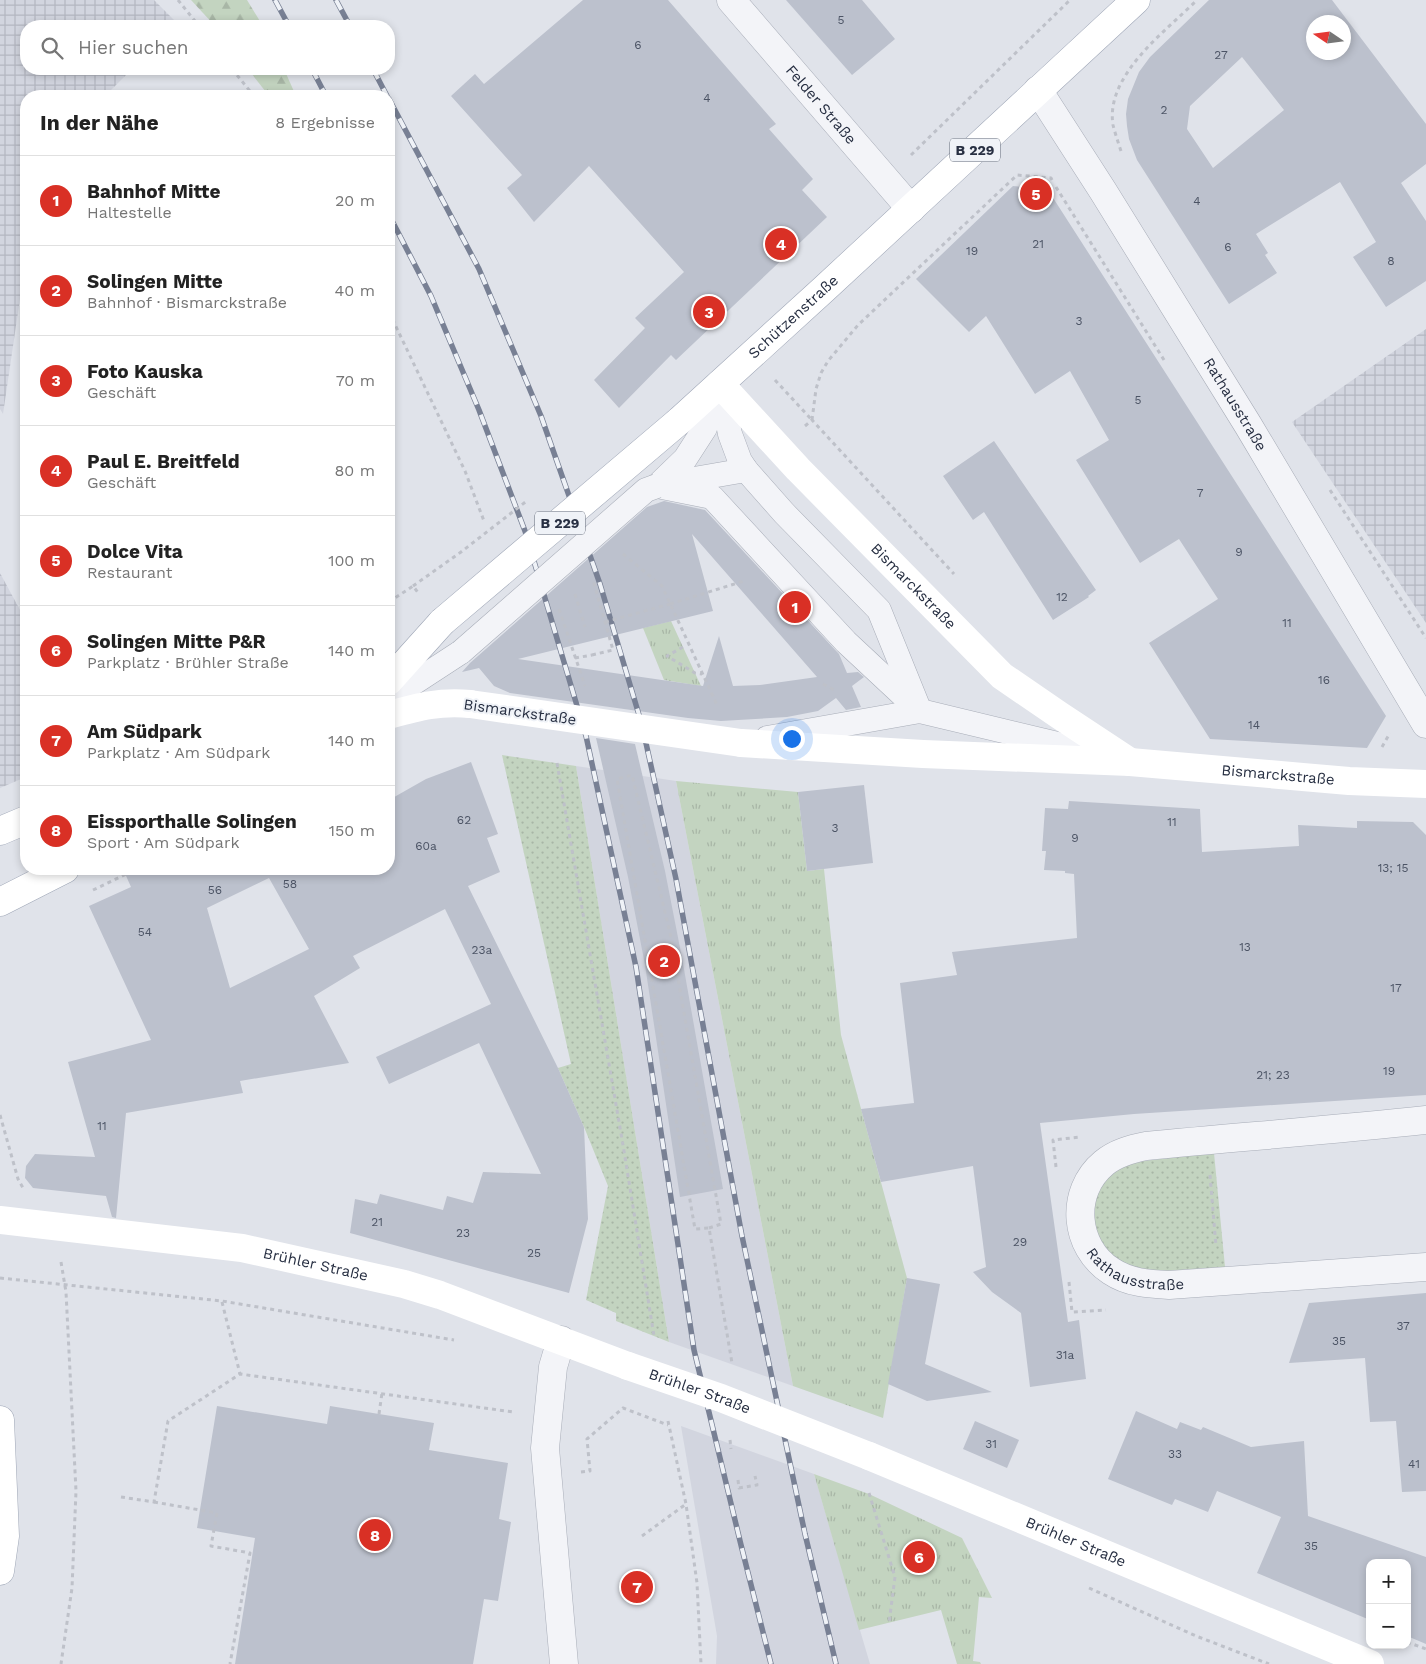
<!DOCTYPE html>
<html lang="de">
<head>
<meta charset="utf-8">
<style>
	body { margin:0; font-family:"Work Sans",sans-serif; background:#f6f6f6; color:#222 }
	.controls { position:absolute; right:15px; bottom:15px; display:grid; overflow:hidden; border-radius:10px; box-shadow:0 2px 8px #0003 }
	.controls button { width:45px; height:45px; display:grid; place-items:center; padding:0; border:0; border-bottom:1px solid #e0e0e0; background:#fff; color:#222; font:25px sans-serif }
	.compass { position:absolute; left:1306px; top:15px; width:45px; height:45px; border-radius:50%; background:#fff; box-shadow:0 2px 8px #0003; rotate:283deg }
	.you { position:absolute; left:791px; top:738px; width:18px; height:18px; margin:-12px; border:4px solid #fff; border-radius:50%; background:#1a73e8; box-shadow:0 0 0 8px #1a73e833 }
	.badge { display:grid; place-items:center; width:32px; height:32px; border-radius:50%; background:#d93025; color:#fff; font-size:16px; font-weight:700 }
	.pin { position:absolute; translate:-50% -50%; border:2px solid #fff; box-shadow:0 1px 5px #0006 }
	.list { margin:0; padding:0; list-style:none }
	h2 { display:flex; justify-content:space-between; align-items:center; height:65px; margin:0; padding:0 20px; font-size:21px }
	h2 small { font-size:16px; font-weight:400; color:#767676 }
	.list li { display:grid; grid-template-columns:32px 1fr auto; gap:15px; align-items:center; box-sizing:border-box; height:90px; padding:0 20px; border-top:1px solid #e0e0e0 }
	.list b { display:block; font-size:19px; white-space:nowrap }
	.list p { margin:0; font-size:16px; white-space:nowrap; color:#767676 }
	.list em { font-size:16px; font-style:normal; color:#767676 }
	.icon { flex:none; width:28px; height:28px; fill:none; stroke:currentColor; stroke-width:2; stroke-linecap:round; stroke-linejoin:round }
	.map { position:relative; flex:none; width:1426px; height:1664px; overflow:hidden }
	.search { position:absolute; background:#fff; box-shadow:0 2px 8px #0003; left:20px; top:20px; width:375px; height:55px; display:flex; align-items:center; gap:12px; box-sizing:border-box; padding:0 18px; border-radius:20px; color:#767676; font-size:19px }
	.panel { position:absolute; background:#fff; box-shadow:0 2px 8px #0003; left:20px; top:90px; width:375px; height:785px; border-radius:20px }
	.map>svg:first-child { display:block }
	.built { fill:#d2d5df }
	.industrial { fill:url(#industrial-grid) }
	.grass { fill:url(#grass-tufts) }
	.forest { fill:url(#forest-firs) }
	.park { fill:url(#park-dots) }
	.building { fill:#bcc1cd; fill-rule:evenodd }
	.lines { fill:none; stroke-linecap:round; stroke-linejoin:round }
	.service-casing { stroke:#a8adb8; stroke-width:25 }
	.minor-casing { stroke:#a8adb8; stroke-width:29 }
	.tertiary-casing { stroke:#a8adb8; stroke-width:29 }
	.primary-casing { stroke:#9ea6b6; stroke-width:29 }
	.path { stroke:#bec1c9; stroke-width:3; stroke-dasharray:4 4; stroke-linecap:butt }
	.service { stroke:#f3f4f8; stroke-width:24 }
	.minor { stroke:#f3f4f8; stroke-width:28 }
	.tertiary { stroke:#f3f4f8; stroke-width:28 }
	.secondary { stroke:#fff; stroke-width:28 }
	.primary { stroke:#fff; stroke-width:28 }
	.rail-casing { stroke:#788094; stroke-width:5.5 }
	.rail { stroke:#eff2f7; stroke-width:4; stroke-dasharray:11; stroke-linecap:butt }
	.service-bridge-casing { stroke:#a8adb8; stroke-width:25; stroke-linecap:butt }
	.primary-bridge-casing { stroke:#9ea6b6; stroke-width:29; stroke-linecap:butt }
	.path-bridge { stroke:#bec1c9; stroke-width:3; stroke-dasharray:4 4; stroke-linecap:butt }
	.service-bridge { stroke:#f3f4f8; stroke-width:24 }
	.secondary-bridge { stroke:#fff; stroke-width:28 }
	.primary-bridge { stroke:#fff; stroke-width:28 }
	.labels { text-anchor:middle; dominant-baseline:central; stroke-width:4; stroke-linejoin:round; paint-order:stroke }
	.number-label { font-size:12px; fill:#4c5465 }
	.shield { fill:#eff2f7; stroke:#636a78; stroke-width:1 }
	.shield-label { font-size:14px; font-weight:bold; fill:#272f42 }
	.street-label { font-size:15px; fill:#272f42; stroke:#eff2f7 }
</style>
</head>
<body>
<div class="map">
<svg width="1426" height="1664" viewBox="0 0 1426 1664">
	<defs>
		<pattern id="industrial-grid" width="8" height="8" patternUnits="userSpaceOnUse" patternTransform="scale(1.25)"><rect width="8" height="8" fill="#d2d5df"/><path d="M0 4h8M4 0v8" fill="none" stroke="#b4b7c1"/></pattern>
		<pattern id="grass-tufts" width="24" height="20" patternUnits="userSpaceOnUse" patternTransform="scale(1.25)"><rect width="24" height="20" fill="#c3d4c0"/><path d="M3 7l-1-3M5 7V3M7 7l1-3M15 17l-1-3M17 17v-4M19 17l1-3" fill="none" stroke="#a8b6a6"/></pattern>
		<pattern id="forest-firs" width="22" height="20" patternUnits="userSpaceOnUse" patternTransform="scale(1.25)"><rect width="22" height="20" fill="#c3d4c0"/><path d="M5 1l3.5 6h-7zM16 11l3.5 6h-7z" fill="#a8b6a6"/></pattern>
		<pattern id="park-dots" width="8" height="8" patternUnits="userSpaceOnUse" patternTransform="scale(1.25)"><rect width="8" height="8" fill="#c3d4c0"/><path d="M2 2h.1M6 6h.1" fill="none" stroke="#a8b6a6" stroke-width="1.8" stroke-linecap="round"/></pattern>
	</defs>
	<rect width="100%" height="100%" fill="#e0e3ea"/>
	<!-- built -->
	<g class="built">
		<polygon points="576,766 676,781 793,1386 669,1342"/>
		<polygon points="681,1426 814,1474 870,1664 716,1664 717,1636"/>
	</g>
	<!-- industrial -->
	<g class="industrial">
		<polygon points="0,0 154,0 178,24 175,26 26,26 26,69 132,69 105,96 26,96 26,258 3,414 0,409"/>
		<polygon points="1426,329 1426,623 1292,422"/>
		<polygon points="0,573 26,621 26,777 0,788"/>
	</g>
	<!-- grass -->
	<g class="grass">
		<polygon points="671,621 701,686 664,680 643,628"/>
		<polygon points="676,781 798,792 807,871 824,869 841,1035 907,1278 883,1418 793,1386"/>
		<polygon points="814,1474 869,1494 962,1538 992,1598 979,1597 973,1661 980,1662 981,1664 957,1664 941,1610 859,1630"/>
	</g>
	<!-- forest -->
	<g class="forest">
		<polygon points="191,0 247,0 263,26 215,26"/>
		<polygon points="248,69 284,69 296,96 269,96"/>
	</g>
	<!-- park -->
	<g class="park">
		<polygon points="502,755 576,766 669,1342 616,1321 616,1313 586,1300 608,1186 584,1127 558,1068 571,1064"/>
		<polygon points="1214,1153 1225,1267 1151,1272 1129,1270 1098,1246 1091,1204 1096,1191 1114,1169 1134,1162"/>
	</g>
	<!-- building -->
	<g class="building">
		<polygon points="583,0 668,0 776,124 769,129 813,179 802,190 827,217 676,360 671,355 619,408 594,380 645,328 635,318 684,272 589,166 534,222 507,188 522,175 451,96 475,74 484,84"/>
		<polygon points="786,0 862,0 895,39 852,75"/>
		<path d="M1209 0H1332L1426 124V164L1401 183 1426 221V281L1386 307 1353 257 1376 242 1340 182 1256 234 1268 253 1265 255 1277 273 1229 304 1137 160 1129 139 1127 126 1126 114 1128 99 1139 72 1150 57ZM1314 22H1344V52H1314ZM1242 57 1284 110 1213 168 1187 129 1190 106Z"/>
		<polygon points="1013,186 1048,190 1386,716 1367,748 1210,739 1149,643 1218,599 1179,539 1140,563 1076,460 1109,440 1070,371 1035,394 986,316 969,332 916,279"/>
		<polygon points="994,441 1096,590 1088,596 1089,597 1053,620 984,512 973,520 943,476"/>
		<path d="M664 501 705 510 839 654 847 673 858 672 864 677 852 686 861 707 846 710 836 698 818 711 787 717 721 721 688 718 510 693 494 686 479 668 462 672 470 663 647 507ZM692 534 817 677 760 685 733 686 719 636 703 686 518 659 713 611Z"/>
		<polygon points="596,738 635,744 665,871 682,958 723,1189 680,1197 645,965 628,877"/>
		<path d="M471 762 498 834 487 838 500 872 468 886 558 1068 584 1127 588 1219 569 1293 350 1233 355 1199 377 1204 380 1194 443 1210 447 1196 473 1203 483 1172 541 1174 479 1043 389 1084 376 1057 491 1004 445 909 353 956 360 968 314 996 349 1063 240 1081 243 1093 126 1113 116 1218 112 1217 106 1196 33 1188 25 1178 26 1166 35 1154 95 1157 68 1062 151 1040 89 906 131 887 123 869H389V800L426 779ZM269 878 309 949 230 988 207 908Z"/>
		<polygon points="864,785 873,863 807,871 798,792"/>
		<polygon points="1069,801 1200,809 1202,852 1299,846 1298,825 1357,828 1357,821 1413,822 1426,835 1426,1095 1134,1114 1040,1123 1068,1322 1079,1320 1086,1379 1030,1387 1021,1313 992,1292 973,1272 986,1267 973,1166 881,1182 861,1109 914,1103 900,983 957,975 952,952 1077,938 1074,874 1065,873 1065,871 1044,870 1046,851 1042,851 1045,808 1068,809"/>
		<polygon points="907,1278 940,1284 925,1364 992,1392 927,1401 888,1384"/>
		<polygon points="1426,1293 1426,1491 1402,1492 1396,1421 1370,1422 1365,1358 1289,1363 1309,1303"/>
		<polygon points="217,1406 327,1424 330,1406 434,1423 429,1450 508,1463 499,1519 511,1522 498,1601 484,1599 473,1664 235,1664 255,1538 197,1528"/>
		<polygon points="1136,1411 1177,1429 1180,1422 1201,1430 1203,1427 1251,1447 1304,1441 1308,1516 1426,1557 1426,1644 1407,1636 1407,1563 1370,1563 1370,1620 1257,1573 1281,1517 1217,1491 1208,1512 1175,1499 1172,1505 1108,1479"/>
		<polygon points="975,1421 1019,1440 1007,1468 963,1449"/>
	</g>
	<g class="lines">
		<defs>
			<g id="service">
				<polyline points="720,384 730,434 740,461 746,470 784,513 879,610 917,704"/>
				<polyline points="671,483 746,470"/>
				<polyline points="657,486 712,497 846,642 920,711 1095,753"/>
				<polyline points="657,486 685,459 705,428 719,385"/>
				<polyline points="389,699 461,652"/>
				<polyline points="767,738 920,711"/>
			</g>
			<g id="minor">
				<path id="s1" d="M731 0 911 209"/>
				<path id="s2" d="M1426 1120C1333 1130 1239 1137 1146 1146 1131 1149 1116 1153 1104 1163 1069 1192 1074 1247 1111 1271 1129 1283 1149 1284 1169 1285L1426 1267"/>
				<polyline points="561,1340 553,1367 545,1448 564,1664"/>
			</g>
			<g id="tertiary">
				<path id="s3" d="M1038 90 1103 191 1248 425 1426 724"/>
			</g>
			<g id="primary">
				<path id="s8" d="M678 422 824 289 1136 0"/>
				<polyline points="389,681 442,622"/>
				<polyline points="0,831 26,820"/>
				<polyline points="0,902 65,869"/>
				<polyline points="0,1420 5,1536 0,1571"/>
			</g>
		</defs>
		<!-- service casing -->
		<use href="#service" class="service-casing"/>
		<!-- minor casing -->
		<use href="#minor" class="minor-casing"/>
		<!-- tertiary casing -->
		<use href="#tertiary" class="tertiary-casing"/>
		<!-- primary casing -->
		<use href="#primary" class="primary-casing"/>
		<!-- path -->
		<g class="path">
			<polyline points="178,0 199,26"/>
			<polyline points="232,69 254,96"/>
			<path d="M1121 151C1118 142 1115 133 1113 125 1105 75 1166 31 1197 0"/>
			<polyline points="911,155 1070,0"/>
			<polyline points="1056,187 1164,360"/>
			<polyline points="389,312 465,471 484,521"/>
			<polyline points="775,380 811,419"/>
			<polyline points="812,420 816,389 821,373 828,361 858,325 1017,175 1051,178 1052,180"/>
			<polyline points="805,426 812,420 954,574"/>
			<polyline points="1330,490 1426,638"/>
			<polyline points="623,554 662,586 717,705"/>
			<polyline points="575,594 585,627"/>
			<polyline points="389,602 413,586 419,594"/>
			<polyline points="670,604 744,581"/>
			<polyline points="559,609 585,686"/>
			<polyline points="683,647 667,656 695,673 702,674"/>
			<polyline points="575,658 592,655"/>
			<polyline points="823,684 836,691"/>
			<polyline points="21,744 26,746"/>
			<polyline points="1382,747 1390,733"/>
			<polyline points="557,763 623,1145 654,1336"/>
			<polyline points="93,890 137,869"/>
			<polyline points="0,1115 18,1179 23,1188"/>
			<polyline points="1056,1167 1053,1140 1080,1137"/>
			<polyline points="1210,1175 1216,1246"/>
			<polyline points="709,1228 721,1224 670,933 632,775 617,779 695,1229 709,1228 732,1363"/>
			<polyline points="61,1262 66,1292 76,1491 72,1588 61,1664"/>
			<polyline points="0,1278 222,1301 454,1340"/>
			<polyline points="1069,1282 1072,1312 1106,1310"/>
			<polyline points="222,1302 240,1374"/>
			<polyline points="379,1414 382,1393"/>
			<polyline points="668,1421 686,1504 697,1583 701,1664"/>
			<polyline points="730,1440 731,1449"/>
			<polyline points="581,1472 590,1471 587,1439 623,1408 668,1425"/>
			<polyline points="738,1480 739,1488 757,1485 755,1476"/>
			<polyline points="869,1493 895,1577 889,1623"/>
			<polyline points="121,1497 154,1502 168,1421 240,1374 513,1412"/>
			<polyline points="154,1502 217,1513 211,1546 250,1553 230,1664"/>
			<polyline points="642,1536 686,1504"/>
			<polyline points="1089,1588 1196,1636 1269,1664"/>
			<polyline points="1407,1642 1426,1649"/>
		</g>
		<!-- service -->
		<use href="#service" class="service"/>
		<!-- minor -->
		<use href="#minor" class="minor"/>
		<!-- tertiary -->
		<use href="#tertiary" class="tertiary"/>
		<!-- secondary -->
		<g class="secondary">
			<path id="s4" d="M720 384 798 469 1002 676 1059 715 1130 762"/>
			<path d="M389 715C418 707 439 701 470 704"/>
			<path id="s5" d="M741 743 923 754 1130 762 1349 781 1426 784"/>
			<path id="s6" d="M0 1220 242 1248 404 1284 440 1295 628 1366"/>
			<path id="s7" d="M869 1456 1370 1664"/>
		</g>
		<!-- primary -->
		<use href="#primary" class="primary"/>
		<defs>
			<g id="rail">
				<polyline points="275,0 289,26"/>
				<polyline points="336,0 350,26"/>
				<polyline points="312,69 326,96"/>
				<polyline points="373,69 387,96"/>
				<polyline points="389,99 479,269 541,416 600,584 642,725 676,879 742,1236 805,1534 836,1664"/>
				<polyline points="389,215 431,296 479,410 525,531 586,736 636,967 694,1350 741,1545 771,1664"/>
			</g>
		</defs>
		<!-- rail casing -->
		<use href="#rail" class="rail-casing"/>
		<!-- rail -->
		<use href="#rail" class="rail"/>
		<defs>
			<polyline id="service-bridge" points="461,652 646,490 657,486"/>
			<polyline id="primary-bridge" points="442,622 678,422"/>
		</defs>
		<!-- service-bridge casing -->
		<use href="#service-bridge" class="service-bridge-casing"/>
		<!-- primary-bridge casing -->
		<use href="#primary-bridge" class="primary-bridge-casing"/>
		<!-- path-bridge -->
		<g class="path-bridge">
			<polyline points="413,586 461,552 528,500"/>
			<polyline points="605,622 670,604"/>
			<polyline points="592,655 613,650 593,580"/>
		</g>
		<!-- service-bridge -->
		<use href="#service-bridge" class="service-bridge"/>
		<!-- secondary-bridge -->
		<g class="secondary-bridge">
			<polyline points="470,704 741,743"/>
			<path id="s9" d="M628 1366 721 1398 869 1456"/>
		</g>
		<!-- primary-bridge -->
		<use href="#primary-bridge" class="primary-bridge"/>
	</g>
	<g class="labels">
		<!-- number labels -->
		<g class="number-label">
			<text x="841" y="20">5</text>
			<text x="638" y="45">6</text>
			<text x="1221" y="55">27</text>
			<text x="707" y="98">4</text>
			<text x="1164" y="110">2</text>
			<text x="1197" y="201">4</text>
			<text x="1038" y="244">21</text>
			<text x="1228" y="247">6</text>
			<text x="972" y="251">19</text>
			<text x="1391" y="261">8</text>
			<text x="1079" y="321">3</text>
			<text x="1138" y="400">5</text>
			<text x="1200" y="493">7</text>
			<text x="1239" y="552">9</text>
			<text x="1062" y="597">12</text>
			<text x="1287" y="623">11</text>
			<text x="1324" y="680">16</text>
			<text x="1254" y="725">14</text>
			<text x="464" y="820">62</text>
			<text x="1172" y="822">11</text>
			<text x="835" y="828">3</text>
			<text x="1075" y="838">9</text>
			<text x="426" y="846">60a</text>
			<text x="1393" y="868">13; 15</text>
			<text x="290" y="884">58</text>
			<text x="215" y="890">56</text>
			<text x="145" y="932">54</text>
			<text x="1245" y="947">13</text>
			<text x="482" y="950">23a</text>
			<text x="1396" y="988">17</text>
			<text x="1389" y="1071">19</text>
			<text x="1273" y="1075">21; 23</text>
			<text x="102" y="1126">11</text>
			<text x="377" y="1222">21</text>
			<text x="463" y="1233">23</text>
			<text x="1020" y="1242">29</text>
			<text x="534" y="1253">25</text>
			<text x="1403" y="1326">37</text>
			<text x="1339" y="1341">35</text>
			<text x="1065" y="1355">31a</text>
			<text x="991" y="1444">31</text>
			<text x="1175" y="1454">33</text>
			<text x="1414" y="1464">41</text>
			<text x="1311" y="1546">35</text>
		</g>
		<!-- shield labels -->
		<g class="shield">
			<rect x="950" y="138.5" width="50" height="23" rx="4"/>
			<rect x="535" y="511.5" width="50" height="23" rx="4"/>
		</g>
		<g class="shield-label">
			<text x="975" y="150">B 229</text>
			<text x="560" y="523">B 229</text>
		</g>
		<!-- street labels -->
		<g class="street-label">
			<text stroke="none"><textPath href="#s1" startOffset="138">Felder Straße</textPath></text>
			<text stroke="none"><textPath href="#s8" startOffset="156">Schützenstraße</textPath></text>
			<text stroke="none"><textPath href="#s3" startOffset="371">Rathausstraße</textPath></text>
			<text stroke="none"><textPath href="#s4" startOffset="280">Bismarckstraße</textPath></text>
			<text transform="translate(520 712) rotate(8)">Bismarckstraße</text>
			<text stroke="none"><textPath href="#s5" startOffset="538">Bismarckstraße</textPath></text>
			<text stroke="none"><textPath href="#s2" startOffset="475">Rathausstraße</textPath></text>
			<text stroke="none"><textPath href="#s6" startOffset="319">Brühler Straße</textPath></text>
			<text stroke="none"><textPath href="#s9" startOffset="76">Brühler Straße</textPath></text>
			<text stroke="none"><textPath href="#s7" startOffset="224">Brühler Straße</textPath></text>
		</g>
	</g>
</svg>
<div class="controls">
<button>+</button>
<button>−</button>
</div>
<svg class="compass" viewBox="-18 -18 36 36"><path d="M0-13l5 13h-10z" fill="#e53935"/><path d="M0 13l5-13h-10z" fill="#767676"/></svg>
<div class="you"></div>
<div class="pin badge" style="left:795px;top:607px">1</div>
<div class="pin badge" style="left:664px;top:961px">2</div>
<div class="pin badge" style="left:709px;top:312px">3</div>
<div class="pin badge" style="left:781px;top:244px">4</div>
<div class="pin badge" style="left:1036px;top:194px">5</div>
<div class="pin badge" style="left:919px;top:1557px">6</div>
<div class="pin badge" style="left:637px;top:1587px">7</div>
<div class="pin badge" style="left:375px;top:1535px">8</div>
<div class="search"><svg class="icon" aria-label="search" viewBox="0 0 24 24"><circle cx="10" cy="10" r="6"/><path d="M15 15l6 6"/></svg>Hier suchen</div>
<section class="panel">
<h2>In der Nähe<small>8 Ergebnisse</small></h2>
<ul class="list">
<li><span class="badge">1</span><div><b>Bahnhof Mitte</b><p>Haltestelle</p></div><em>20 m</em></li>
<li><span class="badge">2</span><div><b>Solingen Mitte</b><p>Bahnhof · Bismarckstraße</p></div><em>40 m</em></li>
<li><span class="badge">3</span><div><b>Foto Kauska</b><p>Geschäft</p></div><em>70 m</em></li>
<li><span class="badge">4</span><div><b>Paul E. Breitfeld</b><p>Geschäft</p></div><em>80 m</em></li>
<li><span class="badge">5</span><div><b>Dolce Vita</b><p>Restaurant</p></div><em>100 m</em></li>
<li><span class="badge">6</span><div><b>Solingen Mitte P&amp;R</b><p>Parkplatz · Brühler Straße</p></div><em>140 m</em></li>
<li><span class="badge">7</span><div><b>Am Südpark</b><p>Parkplatz · Am Südpark</p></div><em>140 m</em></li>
<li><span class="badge">8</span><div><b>Eissporthalle Solingen</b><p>Sport · Am Südpark</p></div><em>150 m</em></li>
</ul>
</section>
</div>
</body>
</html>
